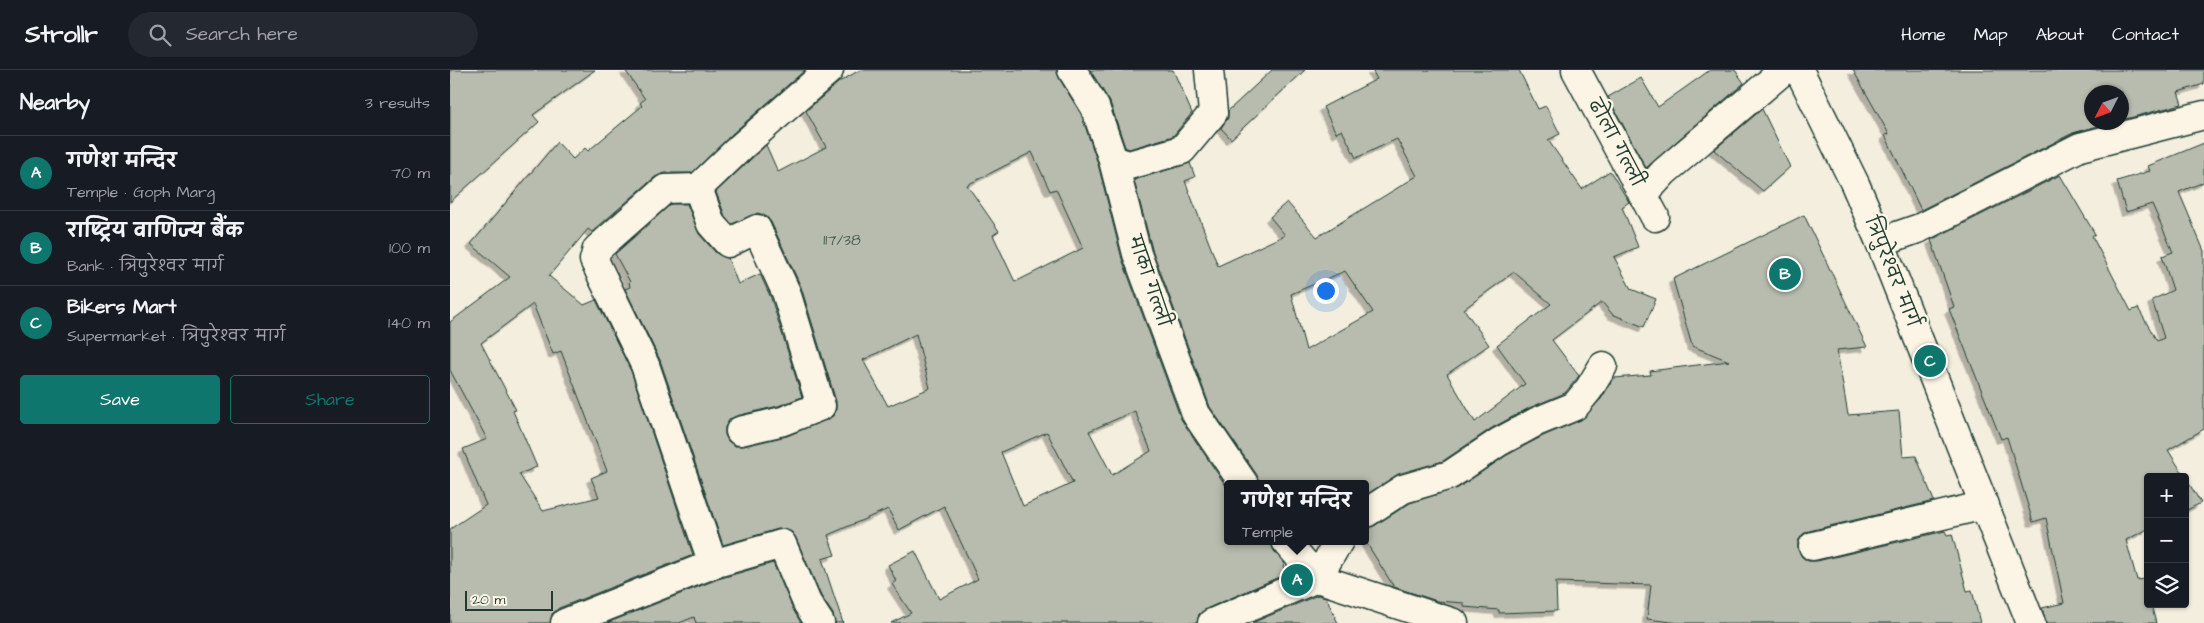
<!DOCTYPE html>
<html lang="en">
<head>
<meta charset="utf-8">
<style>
	body { margin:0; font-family:"Architects Daughter","Playpen Sans Deva",sans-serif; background:#242831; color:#f1f3f6 }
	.controls { position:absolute; right:15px; bottom:15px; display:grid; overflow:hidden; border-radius:5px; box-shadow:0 1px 4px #0004 }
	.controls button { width:45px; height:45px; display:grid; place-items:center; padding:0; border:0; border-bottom:1px solid #363941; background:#171b24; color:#f1f3f6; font:25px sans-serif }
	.compass { position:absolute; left:1634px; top:15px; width:45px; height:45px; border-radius:50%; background:#171b24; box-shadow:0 1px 4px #0004; rotate:228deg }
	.scale { position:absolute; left:15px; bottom:12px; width:88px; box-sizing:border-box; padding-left:5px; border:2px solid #1f3d34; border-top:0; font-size:14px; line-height:18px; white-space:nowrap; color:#1f3d34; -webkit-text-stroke:4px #fcf5e5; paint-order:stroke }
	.you { position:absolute; left:875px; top:220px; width:18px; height:18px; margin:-12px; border:4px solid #fff; border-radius:50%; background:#1a73e8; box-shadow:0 0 0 8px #1a73e833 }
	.badge { display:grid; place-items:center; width:32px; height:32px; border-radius:50%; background:#0f766e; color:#fff; font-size:16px; font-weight:700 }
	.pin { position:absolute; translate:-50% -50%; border:2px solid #fff; box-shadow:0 1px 5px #0006 }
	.popup { position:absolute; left:774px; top:410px; width:145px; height:65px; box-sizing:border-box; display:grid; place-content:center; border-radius:5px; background:#171b24; filter:drop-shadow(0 1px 4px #0005); font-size:16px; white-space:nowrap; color:#9ea1a6 }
	.popup b { font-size:19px; color:#f1f3f6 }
	.popup::after { content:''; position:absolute; left:50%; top:100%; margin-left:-10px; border:10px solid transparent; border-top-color:#171b24 }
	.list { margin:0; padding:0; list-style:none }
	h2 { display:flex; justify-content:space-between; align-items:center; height:65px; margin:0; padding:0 20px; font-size:21px }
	h2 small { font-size:16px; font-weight:400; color:#9ea1a6 }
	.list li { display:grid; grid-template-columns:32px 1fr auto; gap:15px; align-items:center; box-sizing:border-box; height:75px; padding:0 20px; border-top:1px solid #363941 }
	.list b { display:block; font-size:19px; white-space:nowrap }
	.list p { margin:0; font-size:16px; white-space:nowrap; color:#9ea1a6 }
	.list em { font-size:16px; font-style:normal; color:#9ea1a6 }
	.actions { display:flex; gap:10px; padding:15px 20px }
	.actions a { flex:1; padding:11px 0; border:1px solid #0f766e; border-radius:5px; text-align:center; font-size:18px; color:#0f766e }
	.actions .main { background:#0f766e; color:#fff }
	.icon { flex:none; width:28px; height:28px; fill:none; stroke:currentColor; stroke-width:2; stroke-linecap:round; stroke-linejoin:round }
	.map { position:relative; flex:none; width:1754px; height:553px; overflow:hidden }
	header { display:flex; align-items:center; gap:30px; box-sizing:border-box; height:70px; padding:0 25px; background:#171b24; border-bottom:1px solid #363941 }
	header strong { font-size:24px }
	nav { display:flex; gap:28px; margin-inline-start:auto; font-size:18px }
	.search { width:350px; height:45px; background:#242831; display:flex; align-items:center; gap:12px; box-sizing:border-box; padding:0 18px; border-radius:28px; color:#9ea1a6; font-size:19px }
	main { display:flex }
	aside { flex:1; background:#171b24 }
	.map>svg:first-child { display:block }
	.building { fill:#b8bcae; stroke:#1f3d34; fill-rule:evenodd; filter:url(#shadow) }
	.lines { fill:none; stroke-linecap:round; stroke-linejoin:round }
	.minor-casing { stroke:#1f3d34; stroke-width:31 }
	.highway-casing { stroke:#1f3d34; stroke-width:31 }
	.minor { stroke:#fcf5e5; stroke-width:28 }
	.highway { stroke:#fcf5e5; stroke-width:28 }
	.labels { text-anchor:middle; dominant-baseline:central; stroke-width:4.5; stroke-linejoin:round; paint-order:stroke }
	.number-label { font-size:15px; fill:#455d52 }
	.street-label { font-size:18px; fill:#1f3d34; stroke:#fcf5e5 }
</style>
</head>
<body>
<header>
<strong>Strollr</strong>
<div class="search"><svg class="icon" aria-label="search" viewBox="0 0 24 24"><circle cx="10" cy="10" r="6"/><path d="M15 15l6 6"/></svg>Search here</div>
<nav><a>Home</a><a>Map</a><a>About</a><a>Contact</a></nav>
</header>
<main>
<aside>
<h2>Nearby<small>3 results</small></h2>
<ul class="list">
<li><span class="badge">A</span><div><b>गणेश मन्दिर</b><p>Temple · Goph Marg</p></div><em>70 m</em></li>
<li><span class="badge">B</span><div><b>राष्ट्रिय वाणिज्य बैंक</b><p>Bank · त्रिपुरेश्वर मार्ग</p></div><em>100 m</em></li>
<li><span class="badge">C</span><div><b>Bikers Mart</b><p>Supermarket · त्रिपुरेश्वर मार्ग</p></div><em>140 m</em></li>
</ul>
<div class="actions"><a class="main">Save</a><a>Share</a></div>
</aside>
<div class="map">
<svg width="1754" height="553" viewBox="0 0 1754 553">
	<defs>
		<filter id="shadow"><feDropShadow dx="-4.5" dy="4.5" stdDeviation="0" flood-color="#0004"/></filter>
	</defs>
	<rect width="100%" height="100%" fill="#f3eede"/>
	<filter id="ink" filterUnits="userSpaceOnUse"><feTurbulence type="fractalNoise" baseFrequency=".02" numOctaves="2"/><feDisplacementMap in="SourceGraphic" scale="10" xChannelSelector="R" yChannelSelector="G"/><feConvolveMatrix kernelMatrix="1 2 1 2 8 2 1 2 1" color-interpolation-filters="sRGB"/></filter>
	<g filter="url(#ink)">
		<!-- building -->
		<g class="building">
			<polygon points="0,0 145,0 83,45 89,52 0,132"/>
			<path d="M175 0H355L282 64 242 103H215L205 107 142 162 138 159 99 206 134 235 146 230 181 301 243 485 109 538 102 544 100 553H0V459L36 435 13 379 37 369 0 300V252L60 207 21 174 107 72 123 89 135 78 138 81 192 36 190 33 195 29ZM83 234 103 284 111 281 157 401 141 408 149 427 93 441 69 404 87 397 63 341 66 340 31 273Z"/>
			<path d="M410 0H606L609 8 631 44 648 94 672 189 731 349 778 419V471H821L824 481 835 494 833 496 838 503 756 539 749 544 747 553H441L461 543 442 514 446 511 438 495 465 481 489 529 528 509 494 436 449 460 438 439 378 465 385 485 372 489 393 553H385L383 544 371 526 346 468 342 462 335 459H328L273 475 210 290 175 219 180 217 179 212H180L165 184 221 134H237L249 164 266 183 278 188 288 214 310 204 321 228 352 327 328 336 286 346 280 349 275 357V365L278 371 285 376H294L337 366 383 346 386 340V331L351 217 321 152 316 146 308 143 282 154 275 146 266 122 316 75 328 102 376 77 356 41 389 12ZM582 82 600 121 606 119 633 178 565 212 543 165 549 161 517 115ZM466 264 480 318 438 336 413 290ZM685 341 701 381 662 405 639 361ZM597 362 623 413 573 436 551 382Z"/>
			<polygon points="640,0 723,0 742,43 723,66 679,79 675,77 660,32"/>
			<polygon points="822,0 855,0 781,69 771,58 778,48 778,41"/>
			<path d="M922 0H1069L1088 39 1096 36 1110 64 1098 70 1132 119 1160 101 1179 132 1172 137 1188 177 1164 187 1181 219 1206 229 1194 257 1162 244 1152 232 1102 270 1129 306 1115 323 1079 338 1042 358 993 391 948 404 916 425V414H809L807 405 760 337 702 179 684 110 740 93 745 107 735 111 768 196 835 165 820 147 837 132 867 167 967 106 947 69 906 88 892 60 886 63 873 37 927 9ZM895 201 923 242 856 280 841 224ZM1064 202 1101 234 1047 275 1075 314 1025 352 997 304 1039 275 1014 239Z"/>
			<polygon points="1260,0 1285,0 1294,13 1196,98 1158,27 1191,8 1208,37"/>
			<polygon points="1403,0 1754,0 1754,14 1728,22 1732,34 1672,50 1672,22 1642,22 1642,52 1662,52 1623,63 1471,140 1435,65 1439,64"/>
			<polygon points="1312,39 1340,97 1313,121 1264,80"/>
			<polygon points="1754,73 1754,112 1729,122 1754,181 1754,359 1718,380 1735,407 1698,407 1698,459 1676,470 1687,510 1695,509 1698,520 1698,534 1701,534 1706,553 1596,553 1592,538 1614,533 1596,448 1583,452 1557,367 1551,369 1499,239 1504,237 1481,170 1610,105 1645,164 1642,166 1681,241 1688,238 1707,271 1714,268 1702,230 1723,220 1712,186 1723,182 1702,134 1676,142 1667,111 1700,101 1698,96"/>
			<polygon points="1354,145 1417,277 1387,280 1398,345 1449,341 1453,387 1466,386 1484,431 1359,461 1353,464 1348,471 1348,480 1352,487 1358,491 1367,491 1495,461 1497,465 1502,464 1517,521 1522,520 1530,553 1230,553 1197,549 1201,515 1106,512 1107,541 1049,543 1049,540 1014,537 1014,533 987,531 944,517 916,472 916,458 924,456 960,433 1008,418 1057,385 1093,366 1131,350 1151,329 1164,308 1201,305 1200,301 1279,291 1242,276 1223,209"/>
			<polygon points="1735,407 1751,433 1735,441"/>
			<polygon points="323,493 343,539 351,553 246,553 244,547 229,553 157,553 268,509"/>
			<polygon points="868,525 876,527 888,553 802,553"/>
		</g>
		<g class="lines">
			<defs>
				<g id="minor">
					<polyline points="622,0 645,37 663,90 687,184 746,344 794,414"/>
					<polyline points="1126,0 1205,147"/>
					<polyline points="663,90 679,95 732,80 763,43 759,0"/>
					<polyline points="248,118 261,154 278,173 307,159 336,222 371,336 333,351 290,361"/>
					<polyline points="1193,125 1214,102 1334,0"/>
					<polyline points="1430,172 1470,158 1630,77 1754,45"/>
					<polyline points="916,443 953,419 1000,405 1049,372 1086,352 1125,336 1139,319 1153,296"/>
					<polyline points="836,471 867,508"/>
					<polyline points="1363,476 1535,435"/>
					<polyline points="263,494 195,295 144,190 147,179 215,119 248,118 292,76 379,0"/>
					<polyline points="867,508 889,471"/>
					<polyline points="115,553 263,494 332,474 357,533 370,553"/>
					<polyline points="762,553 867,508 1004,553"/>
				</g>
				<polyline id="highway" points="1349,0 1405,114 1430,172 1581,553"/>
			</defs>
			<!-- minor casing -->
			<use href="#minor" class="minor-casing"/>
			<!-- highway casing -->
			<use href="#highway" class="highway-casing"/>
			<!-- minor -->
			<use href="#minor" class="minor"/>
			<!-- highway -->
			<use href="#highway" class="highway"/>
		</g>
	</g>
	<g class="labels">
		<!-- number labels -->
		<g class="number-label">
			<text x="392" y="170">117/38</text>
		</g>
		<!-- street labels -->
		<g class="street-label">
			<text transform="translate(1166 73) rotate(62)">ढोला गल्ली</text>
			<text transform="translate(1442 202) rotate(68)">त्रिपुरेश्वर मार्ग</text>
			<text transform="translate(699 211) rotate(71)">माका गल्ली</text>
		</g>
	</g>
</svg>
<div class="controls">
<button>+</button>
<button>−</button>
<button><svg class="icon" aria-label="layers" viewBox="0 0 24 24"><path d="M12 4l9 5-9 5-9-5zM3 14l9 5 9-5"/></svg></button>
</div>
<svg class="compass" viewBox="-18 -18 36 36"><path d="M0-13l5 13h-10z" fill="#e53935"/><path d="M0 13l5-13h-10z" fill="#9ea1a6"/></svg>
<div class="scale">20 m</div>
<div class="you"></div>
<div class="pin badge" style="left:847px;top:510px">A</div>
<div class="popup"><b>गणेश मन्दिर</b>Temple</div>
<div class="pin badge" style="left:1335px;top:204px">B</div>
<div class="pin badge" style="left:1480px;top:291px">C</div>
</div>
</main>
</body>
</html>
